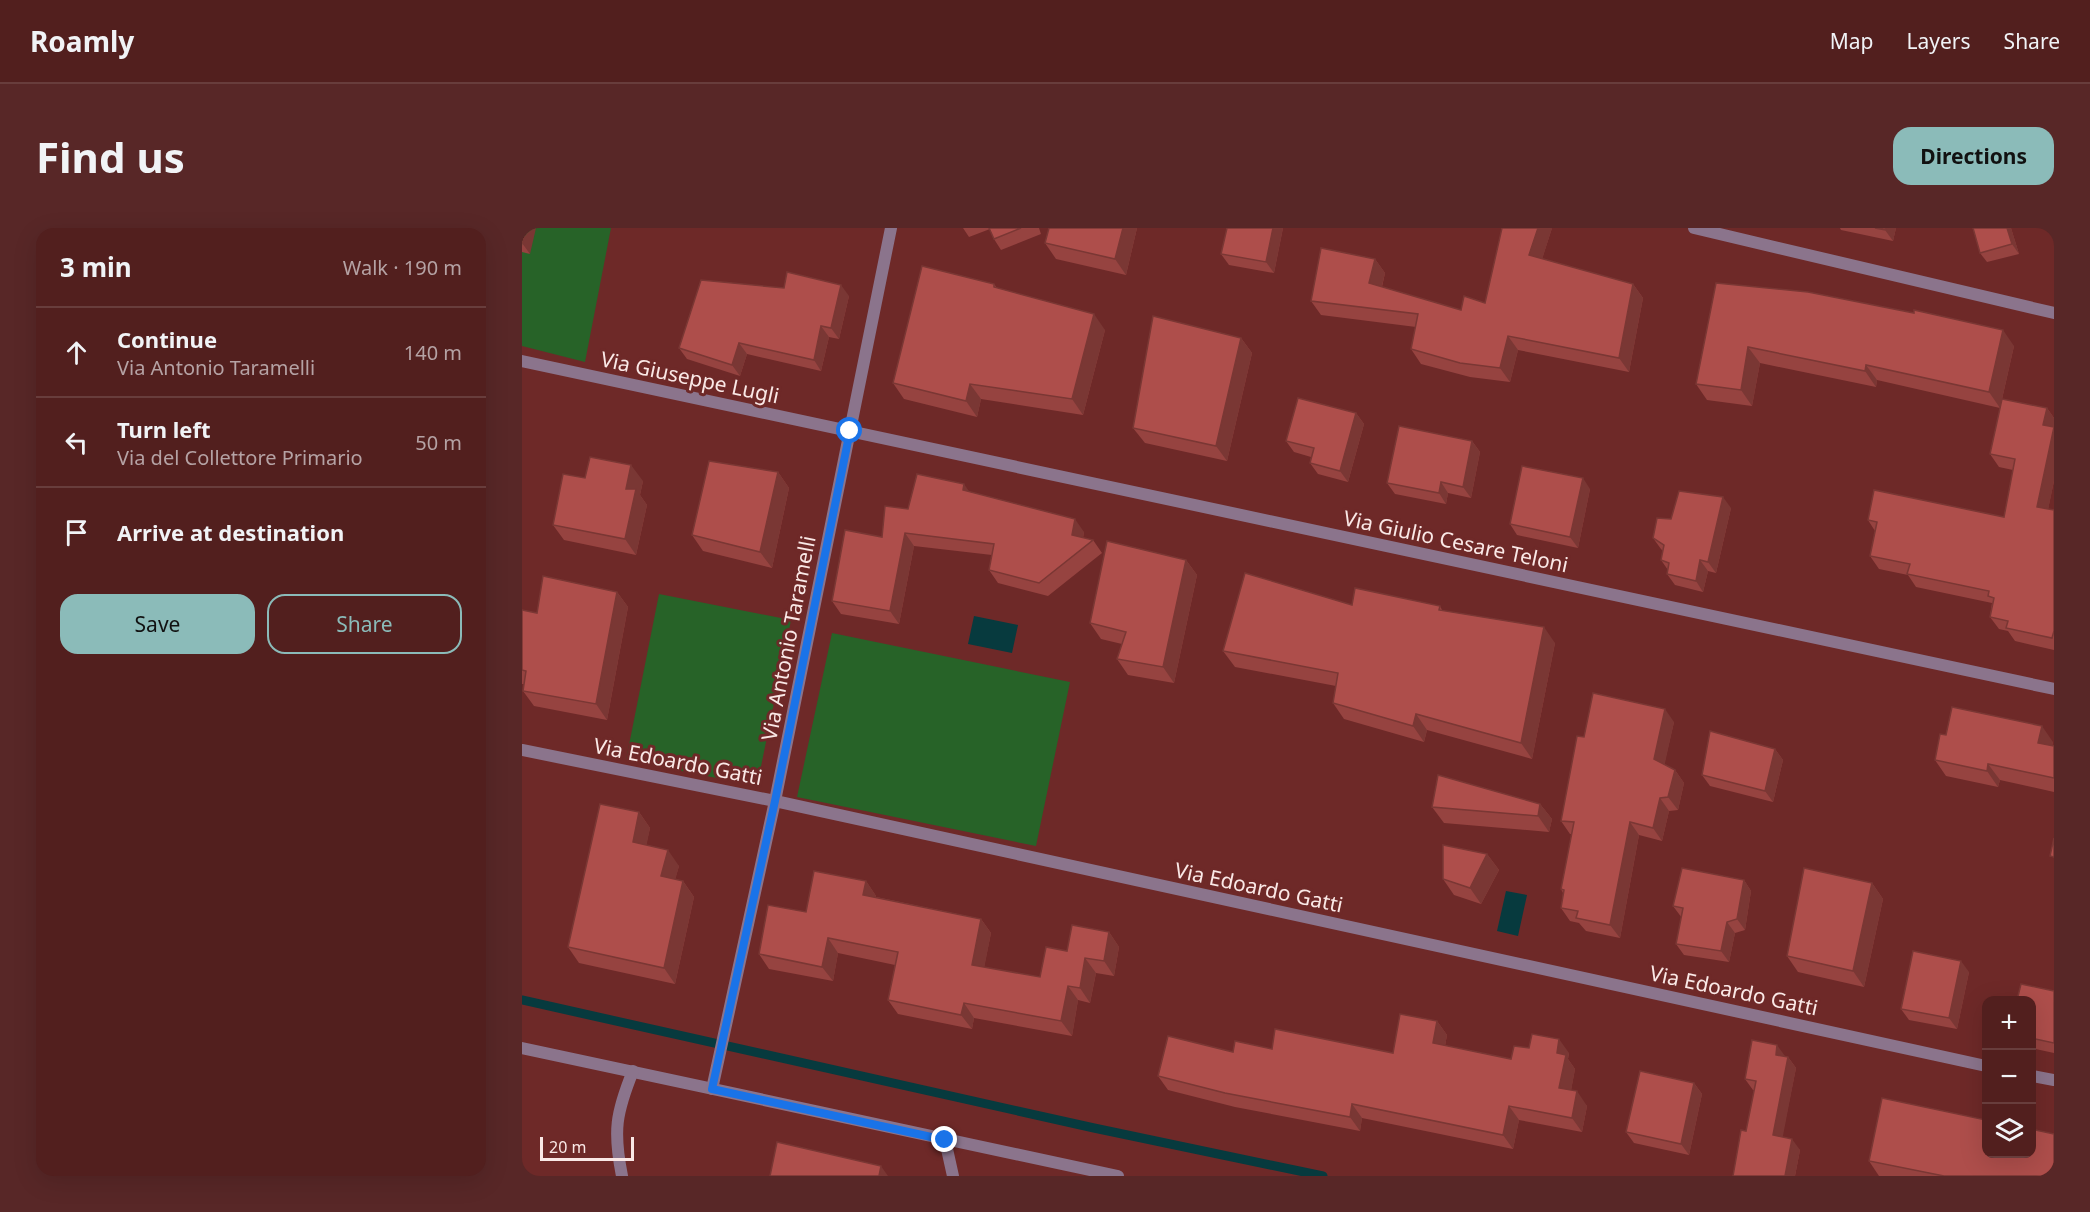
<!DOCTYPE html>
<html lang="en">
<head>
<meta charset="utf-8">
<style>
	body { margin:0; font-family:"Noto Sans",sans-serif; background:#582727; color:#f1f3f6 }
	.controls { position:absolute; right:18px; bottom:18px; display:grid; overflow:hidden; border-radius:12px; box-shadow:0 6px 24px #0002 }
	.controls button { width:54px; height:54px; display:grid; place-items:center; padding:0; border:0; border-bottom:2px solid #683d3c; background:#521f1e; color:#f1f3f6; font:30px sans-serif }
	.scale { position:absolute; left:18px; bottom:15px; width:94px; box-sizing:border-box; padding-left:6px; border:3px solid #fae8e6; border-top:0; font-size:16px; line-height:21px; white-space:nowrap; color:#fae8e6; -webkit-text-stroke:4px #6e2928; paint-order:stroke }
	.stop { position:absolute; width:18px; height:18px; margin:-14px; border:4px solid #1a73e8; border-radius:50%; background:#fff }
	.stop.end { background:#1a73e8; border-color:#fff; box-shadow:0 2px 6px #0008 }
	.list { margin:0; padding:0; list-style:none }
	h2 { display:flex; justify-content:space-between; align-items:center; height:78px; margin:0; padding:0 24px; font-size:26px }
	h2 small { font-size:20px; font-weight:400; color:#b5a2a4 }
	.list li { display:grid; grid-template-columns:39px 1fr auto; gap:18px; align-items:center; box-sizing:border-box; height:90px; padding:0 24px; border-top:2px solid #683d3c }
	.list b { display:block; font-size:22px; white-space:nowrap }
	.list p { margin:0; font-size:20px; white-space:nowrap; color:#b5a2a4 }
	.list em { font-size:20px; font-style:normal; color:#b5a2a4 }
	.actions { display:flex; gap:12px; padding:18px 24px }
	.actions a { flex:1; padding:14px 0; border:2px solid #8bbbb9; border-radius:18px; text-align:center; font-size:21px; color:#8bbbb9 }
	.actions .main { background:#8bbbb9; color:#111 }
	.icon { flex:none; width:33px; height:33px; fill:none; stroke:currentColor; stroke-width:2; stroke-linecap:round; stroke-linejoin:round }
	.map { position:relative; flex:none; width:1532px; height:948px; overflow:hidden; border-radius:18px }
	header { display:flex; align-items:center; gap:36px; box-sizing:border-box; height:84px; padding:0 30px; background:#521f1e; border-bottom:2px solid #683d3c }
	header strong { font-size:28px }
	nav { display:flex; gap:33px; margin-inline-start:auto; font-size:21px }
	.intro { display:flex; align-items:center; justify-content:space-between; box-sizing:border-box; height:144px; padding:0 36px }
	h1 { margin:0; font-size:42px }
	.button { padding:15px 27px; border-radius:18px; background:#8bbbb9; color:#111; font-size:21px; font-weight:700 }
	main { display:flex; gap:36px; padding:0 36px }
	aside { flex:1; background:#521f1e; border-radius:18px; box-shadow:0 6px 24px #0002 }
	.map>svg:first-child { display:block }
	.green { fill:#276328 }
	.water { fill:#073a3e }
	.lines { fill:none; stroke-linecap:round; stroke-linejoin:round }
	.stream { stroke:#073a3e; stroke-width:9 }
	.street { stroke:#8b748c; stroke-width:12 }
	.wall { fill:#964340 }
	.shaded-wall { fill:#7a3734 }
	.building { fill:#ae4e4b; stroke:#7a3734; stroke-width:1.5 }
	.route { stroke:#1a73e8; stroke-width:8 }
	.labels { text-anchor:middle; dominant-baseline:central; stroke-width:6; stroke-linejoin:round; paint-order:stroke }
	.street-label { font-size:21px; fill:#fae8e6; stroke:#6e2928 }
</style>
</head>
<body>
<header>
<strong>Roamly</strong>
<nav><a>Map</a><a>Layers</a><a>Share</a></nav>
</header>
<div class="intro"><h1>Find us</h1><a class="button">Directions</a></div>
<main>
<aside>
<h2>3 min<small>Walk · 190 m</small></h2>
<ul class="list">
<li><svg class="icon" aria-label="ahead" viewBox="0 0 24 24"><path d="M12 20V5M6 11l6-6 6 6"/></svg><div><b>Continue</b><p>Via Antonio Taramelli</p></div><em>140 m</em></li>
<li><svg class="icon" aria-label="left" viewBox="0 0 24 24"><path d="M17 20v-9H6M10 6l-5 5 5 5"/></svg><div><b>Turn left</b><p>Via del Collettore Primario</p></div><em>50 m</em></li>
<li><svg class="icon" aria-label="arrive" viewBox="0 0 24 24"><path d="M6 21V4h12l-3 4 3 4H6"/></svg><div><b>Arrive at destination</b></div></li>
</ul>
<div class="actions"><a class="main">Save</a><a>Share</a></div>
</aside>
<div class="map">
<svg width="1532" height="948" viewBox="0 0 1532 948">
	<rect width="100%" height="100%" fill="#6e2928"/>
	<!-- green -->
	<g class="green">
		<polygon points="0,0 89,0 63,134 0,118"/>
		<polygon points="137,366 269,392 235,558 104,532"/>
		<polygon points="310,405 548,454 514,618 275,569"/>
	</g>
	<!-- water -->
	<g class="water">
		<polygon points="452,388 496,397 490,425 446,416"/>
		<polygon points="984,663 1005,667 996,708 975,703"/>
	</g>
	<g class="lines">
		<!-- stream -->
		<polyline class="stream" points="0,772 572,900 801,948"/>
		<!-- street -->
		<g class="street">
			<polyline points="1172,0 1532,85"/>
			<polyline points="0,133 1532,461"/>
			<polyline points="0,522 253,573 1464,838"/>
			<polyline points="0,820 596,948"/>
			<polyline points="1510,848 1532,852"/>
			<polyline points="190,861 253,573 369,0"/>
			<polyline points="423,912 431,948"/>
			<path d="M100 948C91 903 94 885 111 843"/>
		</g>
	</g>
	<!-- wall -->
	<g class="wall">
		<polygon points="0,0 8,26 0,24"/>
		<polygon points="441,0 517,0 519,6 479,22 472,11 468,1 447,9"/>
		<polygon points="615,0 604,47 534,31 523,15"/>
		<polygon points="761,0 752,45 707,37 699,26"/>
		<polygon points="1030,0 1020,31 1111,56 1121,70 1107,144 996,122 988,154 948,149 899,136 889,121 894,99 799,87 789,73 853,31 863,45 860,59 939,82 963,75"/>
		<polygon points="1318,0 1374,0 1371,13 1319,2"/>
		<polygon points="1489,0 1497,26 1465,34 1458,25"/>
		<polygon points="1194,55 1492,118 1478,180 1355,152 1354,159 1238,135 1230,178 1185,172 1174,156"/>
		<polygon points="472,56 475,60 583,102 561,187 459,171 455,189 382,171 371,155"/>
		<polygon points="327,68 317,111 307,109 299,143 225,126 218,148 165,131 157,120"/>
		<polygon points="719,110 730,125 705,233 623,215 611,200"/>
		<polygon points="1525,180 1532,190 1532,253 1526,281 1532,282 1532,422 1493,413 1486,403 1477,401 1468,389 1470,375 1394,359 1386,347 1357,341 1348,328 1353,303 1346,292 1482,289 1491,242 1477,239 1468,226"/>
		<polygon points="834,185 842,196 826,254 796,246 788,235 789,229 772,224 764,213"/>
		<polygon points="950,213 958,224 949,270 926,265 924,276 873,266 865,255"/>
		<polygon points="256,244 267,260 250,340 181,323 170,307"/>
		<polygon points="121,253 118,267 125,277 114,327 42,312 31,297"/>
		<polygon points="1068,261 1056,320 995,307 988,296"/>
		<polygon points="448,264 562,304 561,310 571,312 580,325 526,368 476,355 467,342 470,327 392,318 377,396 319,386 310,373 360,309 386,281"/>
		<polygon points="1209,280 1194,345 1186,343 1181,364 1153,357 1145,346 1146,342 1139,332 1141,323 1139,321 1131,310 1149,291"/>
		<polygon points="664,332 675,347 652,455 606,447 595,431 600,416 579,411 568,395"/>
		<polygon points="95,364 106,379 85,492 12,478 1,463 2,456 0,456 0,382 15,385"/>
		<polygon points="830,377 918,378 920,382 1033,415 1010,531 905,502 902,514 822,491 811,475 814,458 713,439 701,423"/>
		<polygon points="1152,494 1142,537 1153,542 1162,555 1156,582 1147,583 1140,613 1117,607 1098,710 1064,703 1057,695 1048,693 1039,680 1041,665 1039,661 1050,606 1048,606 1039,593 1062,509"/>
		<polygon points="1424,507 1531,514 1530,518 1532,518 1532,564 1478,552 1476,559 1424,548 1413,532"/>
		<polygon points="1253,521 1261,532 1251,574 1188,558 1180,547"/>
		<polygon points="1018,576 1030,591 1027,604 922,595 910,579"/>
		<polygon points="117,584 128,600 124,617 157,638 153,651 161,653 172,669 153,756 57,735 46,719"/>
		<polygon points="965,626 977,642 959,676 932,667 921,651"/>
		<polygon points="1222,652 1229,663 1223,702 1213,705 1207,734 1162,727 1154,716 1160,690 1151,678"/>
		<polygon points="344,653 354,668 354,669 459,691 469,705 462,739 518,749 545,723 587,704 597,719 592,748 574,745 568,775 556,772 550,808 452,790 450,801 376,786 366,772 373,737 316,725 311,753 247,741 237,726 284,684"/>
		<polygon points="1350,655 1361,671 1342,759 1276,744 1265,728"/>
		<polygon points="1447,744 1435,801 1387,792 1379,781"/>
		<polygon points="1532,763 1532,825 1509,820 1509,772"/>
		<polygon points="915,793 925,807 923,818 989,831 1007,820 1047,825 1046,831 1053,841 1049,862 1065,878 1060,904 997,892 991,921 840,890 838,903 713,879 646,862 636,848 711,824 750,821 871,825"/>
		<polygon points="1263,828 1266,829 1274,840 1260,909 1278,922 1273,948 1211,948 1224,903 1232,862 1231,862 1223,851"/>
		<polygon points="1172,855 1180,866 1167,927 1112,915 1104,904"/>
		<polygon points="1347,933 1532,948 1357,948"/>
	</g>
	<!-- shaded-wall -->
	<g class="shaded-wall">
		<polygon points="4,0 14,0 8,26 0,15"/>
		<polygon points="601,0 615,0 604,47 593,31"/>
		<polygon points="751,0 761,0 752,45 744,34"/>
		<polygon points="1016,0 1030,0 1017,41 1007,27"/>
		<polygon points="1364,0 1374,0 1371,13 1363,2"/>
		<polygon points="1485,0 1489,0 1497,26 1490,16"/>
		<polygon points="853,31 863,45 857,70 847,55"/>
		<polygon points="1111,56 1121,70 1107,144 1097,130"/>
		<polygon points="319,57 327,68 317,111 309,100"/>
		<polygon points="572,86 583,102 561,187 550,171"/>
		<polygon points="299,98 307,109 299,143 292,132"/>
		<polygon points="1481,102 1492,118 1478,180 1467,164"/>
		<polygon points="986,108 996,122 988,154 978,140"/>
		<polygon points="719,110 730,125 705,233 694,218"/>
		<polygon points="217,115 225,126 218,148 210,137"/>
		<polygon points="1226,119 1238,135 1230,178 1219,162"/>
		<polygon points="1344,137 1355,152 1354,159 1343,143"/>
		<polygon points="448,156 459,171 455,189 444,173"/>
		<polygon points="1525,180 1532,190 1532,253 1524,292 1515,279 1521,197"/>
		<polygon points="834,185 842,196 826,254 818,243"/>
		<polygon points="950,213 958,224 949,270 941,259"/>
		<polygon points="109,237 121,253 118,267 125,277 114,327 103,311 104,261"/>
		<polygon points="256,244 267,260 250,340 238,324"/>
		<polygon points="1061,250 1068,261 1056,320 1048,309"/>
		<polygon points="919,254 926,265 924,276 917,265"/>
		<polygon points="442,256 451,269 441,262"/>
		<polygon points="1201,269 1209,280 1194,345 1186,334"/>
		<polygon points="553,291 562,304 559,320 550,307"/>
		<polygon points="383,305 392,318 377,396 368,383"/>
		<polygon points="664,332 675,347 652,455 641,439"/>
		<polygon points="1178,332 1186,343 1181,364 1174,353"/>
		<polygon points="95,364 106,379 85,492 74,476"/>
		<polygon points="1022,399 1033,415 1010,531 999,515"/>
		<polygon points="1143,481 1152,494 1141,544 1132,531"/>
		<polygon points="894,486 905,502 902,514 891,498"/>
		<polygon points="1520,498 1531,514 1527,531 1516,515"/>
		<polygon points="1253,521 1261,532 1251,574 1243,563"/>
		<polygon points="1466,536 1478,552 1476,559 1465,543"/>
		<polygon points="1153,542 1162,555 1156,582 1146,569"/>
		<polygon points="1138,570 1147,583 1140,613 1131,600"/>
		<polygon points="1018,576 1030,591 1027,604 1016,588"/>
		<polygon points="117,584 128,600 122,630 111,614"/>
		<polygon points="1108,594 1117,607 1098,710 1088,697"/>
		<polygon points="146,622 157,638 150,664 139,648"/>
		<polygon points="965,626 977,642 959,676 948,660"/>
		<polygon points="1222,652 1229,663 1223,702 1215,691"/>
		<polygon points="161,653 172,669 153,756 142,740"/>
		<polygon points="344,653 354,668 351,681 341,667"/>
		<polygon points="1350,655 1361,671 1342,759 1331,743"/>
		<polygon points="459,691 469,705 460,751 450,737"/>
		<polygon points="1205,694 1213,705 1207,734 1199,723"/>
		<polygon points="587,704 597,719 592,748 582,733"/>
		<polygon points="306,710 316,725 311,753 300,739"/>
		<polygon points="563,730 574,745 568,775 558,760"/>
		<polygon points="1439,733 1447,744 1435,801 1427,790"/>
		<polygon points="546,758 556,772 550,808 539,793"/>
		<polygon points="442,775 452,790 450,801 439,787"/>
		<polygon points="915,793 925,807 921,829 911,815"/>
		<polygon points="1037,811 1047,825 1046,831 1053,841 1047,874 1037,860 1035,825"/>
		<polygon points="1255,817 1263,828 1261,838 1254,827"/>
		<polygon points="1266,829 1274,840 1259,918 1251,907"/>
		<polygon points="1172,855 1180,866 1167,927 1159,916"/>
		<polygon points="1055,863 1065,878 1060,904 1050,890"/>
		<polygon points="830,876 840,890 838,903 828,889"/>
		<polygon points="987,878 997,892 991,921 981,907"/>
		<polygon points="1270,911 1278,922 1273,948 1263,948"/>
		<polygon points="359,938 366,948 357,948"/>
	</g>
	<!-- building -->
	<g class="building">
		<polygon points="0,0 4,0 0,15"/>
		<polygon points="467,0 499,0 472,11"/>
		<polygon points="527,0 601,0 593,31 523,15"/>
		<polygon points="705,0 751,0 744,34 699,26"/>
		<polygon points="980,0 1016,0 1007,27 1111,56 1097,130 986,108 978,140 938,135 889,121 896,86 789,73 799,20 853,31 847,55 939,82 942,68 963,75"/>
		<polygon points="1353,0 1364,0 1363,2"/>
		<polygon points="1451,0 1485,0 1490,16 1458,25"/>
		<polygon points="400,38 472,56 472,59 572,86 550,171 448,156 444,173 371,155"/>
		<polygon points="265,44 319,57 309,100 299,98 292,132 217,115 210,137 157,120 179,52 262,60"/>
		<polygon points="1194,55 1286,64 1392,85 1392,82 1481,102 1467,164 1344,137 1343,143 1226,119 1219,162 1174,156"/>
		<polygon points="631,88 719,110 694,218 611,200"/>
		<polygon points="776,170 834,185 818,243 788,235 792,220 764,213"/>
		<polygon points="1480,171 1525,180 1521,197 1532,199 1515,279 1532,282 1532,403 1530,410 1484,400 1486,393 1468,389 1472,370 1466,368 1467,363 1385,346 1388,336 1348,328 1355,294 1346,292 1352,262 1482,289 1493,231 1468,226"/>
		<polygon points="877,198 950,213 941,259 919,254 917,265 865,255"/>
		<polygon points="68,229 109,237 104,261 114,261 103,311 31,297 41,246 63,250"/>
		<polygon points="187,233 256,244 238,324 170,307"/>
		<polygon points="1000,238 1061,250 1048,309 988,296"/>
		<polygon points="395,246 442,256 441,262 553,291 550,307 571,312 517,355 467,342 472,316 383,305 368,383 310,373 323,302 360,309 363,278 386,281"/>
		<polygon points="1157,263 1201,269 1186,334 1178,332 1174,353 1145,346 1147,335 1139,332 1142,317 1131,310 1135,290 1149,291"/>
		<polygon points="585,313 664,332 641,439 595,431 604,404 568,395"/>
		<polygon points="723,345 830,377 833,360 918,378 917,382 1022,399 999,515 894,486 891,498 811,475 816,445 701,423"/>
		<polygon points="21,348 95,364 74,476 1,463 4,443 0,442 0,382 15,385"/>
		<polygon points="1071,465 1143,481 1132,531 1153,542 1146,569 1138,570 1131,600 1108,594 1088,697 1054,690 1056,683 1039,680 1042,662 1039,661 1052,594 1039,593 1055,508 1062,509"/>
		<polygon points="1430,479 1520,498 1516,515 1532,518 1532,550 1466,536 1465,543 1413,532 1418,506 1424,507"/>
		<polygon points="1188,503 1253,521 1243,563 1180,547"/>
		<polygon points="916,547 1018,576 1016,588 910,579"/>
		<polygon points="78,576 117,584 111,614 146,622 139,648 161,653 142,740 46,719"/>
		<polygon points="1532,610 1532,629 1528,628"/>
		<polygon points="921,617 965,626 948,660 921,651"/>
		<polygon points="1160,640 1222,652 1215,691 1205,694 1199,723 1154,716 1161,680 1151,678"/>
		<polygon points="1282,640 1350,655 1331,743 1265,728"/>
		<polygon points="292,643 344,653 341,667 459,691 450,737 518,749 524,719 545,723 550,697 587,704 582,733 563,730 558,760 546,758 539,793 442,775 439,787 366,772 376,724 306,710 300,739 237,726 246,677 284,684"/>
		<polygon points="1391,723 1439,733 1427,790 1379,781"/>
		<polygon points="1499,756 1532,763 1532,815 1509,810 1509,772 1495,772"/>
		<polygon points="878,786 915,793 911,815 989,831 992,818 1007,820 1010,806 1037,811 1035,825 1044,827 1037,860 1055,863 1050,890 987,878 981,907 830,876 828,889 703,865 636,848 646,808 711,824 713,813 750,821 753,801 871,825"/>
		<polygon points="1230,812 1255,817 1254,827 1266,829 1251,907 1270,911 1263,948 1211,948 1219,902 1224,903 1234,853 1223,851"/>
		<polygon points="1118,843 1172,855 1159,916 1104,904"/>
		<polygon points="1360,870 1464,892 1464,926 1509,926 1509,901 1532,906 1532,948 1422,948 1347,933"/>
		<polygon points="255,914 359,938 357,948 248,948"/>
	</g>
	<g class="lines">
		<!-- route -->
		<polyline class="route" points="328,203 253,573 190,861 423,912"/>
	</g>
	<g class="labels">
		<!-- street labels -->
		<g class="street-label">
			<text transform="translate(168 149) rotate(12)">Via Giuseppe Lugli</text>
			<text transform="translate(934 313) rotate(12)">Via Giulio Cesare Teloni</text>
			<text transform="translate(266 410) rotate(-79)">Via Antonio Taramelli</text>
			<text transform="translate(156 533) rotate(11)">Via Edoardo Gatti</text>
			<text transform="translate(737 659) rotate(12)">Via Edoardo Gatti</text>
			<text transform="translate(1212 762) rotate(12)">Via Edoardo Gatti</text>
		</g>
	</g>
</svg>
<div class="controls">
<button>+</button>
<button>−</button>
<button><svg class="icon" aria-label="layers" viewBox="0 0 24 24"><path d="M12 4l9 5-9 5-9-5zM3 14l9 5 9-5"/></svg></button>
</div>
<div class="scale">20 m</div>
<div class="stop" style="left:328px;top:203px"></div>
<div class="stop end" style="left:423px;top:912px"></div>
</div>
</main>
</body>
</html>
